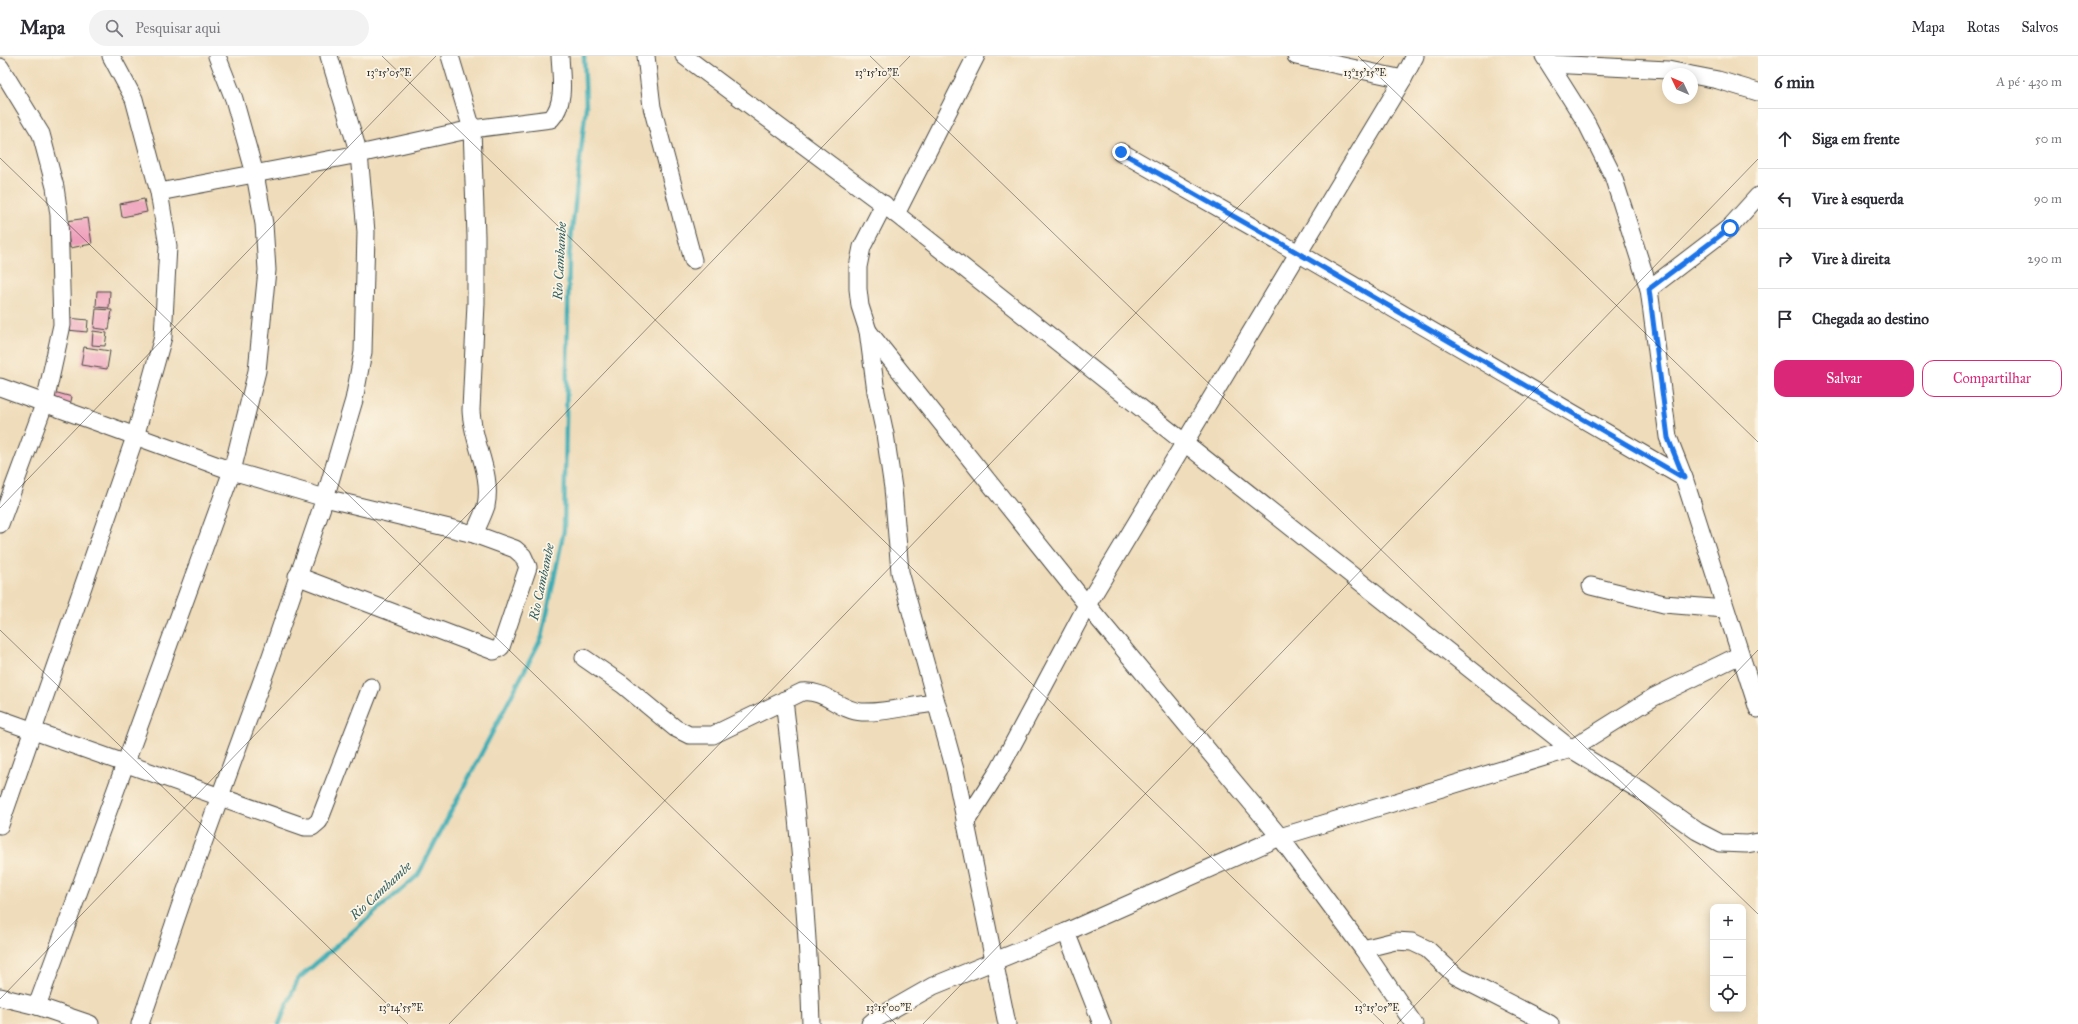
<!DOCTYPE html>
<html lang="pt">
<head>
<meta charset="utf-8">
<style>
	body { margin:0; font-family:"IM FELL Great Primer",serif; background:#f2f2f3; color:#2b2b33 }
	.controls { position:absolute; right:12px; bottom:12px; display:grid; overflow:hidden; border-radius:8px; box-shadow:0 2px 10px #0003 }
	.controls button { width:36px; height:36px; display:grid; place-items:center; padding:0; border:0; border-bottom:1px solid #e1e1e2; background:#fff; color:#2b2b33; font:20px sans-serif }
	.compass { position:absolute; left:1662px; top:12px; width:36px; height:36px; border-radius:50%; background:#fff; box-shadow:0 2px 10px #0003; rotate:314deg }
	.stop { position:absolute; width:12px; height:12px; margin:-9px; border:3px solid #1a73e8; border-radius:50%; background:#fff }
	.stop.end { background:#1a73e8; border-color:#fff; box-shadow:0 1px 4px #0008 }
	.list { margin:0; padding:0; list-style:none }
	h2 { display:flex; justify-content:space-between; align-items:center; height:52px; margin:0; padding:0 16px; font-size:17px }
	h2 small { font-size:13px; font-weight:400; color:#7c7c81 }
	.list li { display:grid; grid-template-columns:26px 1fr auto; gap:12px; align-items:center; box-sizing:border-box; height:60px; padding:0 16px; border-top:1px solid #e1e1e2 }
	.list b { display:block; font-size:15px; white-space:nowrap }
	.list em { font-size:13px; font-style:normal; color:#7c7c81 }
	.actions { display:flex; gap:8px; padding:12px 16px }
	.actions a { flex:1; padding:9px 0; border:1px solid #db2777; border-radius:12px; text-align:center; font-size:14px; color:#db2777 }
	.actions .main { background:#db2777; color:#fff }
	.icon { flex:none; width:22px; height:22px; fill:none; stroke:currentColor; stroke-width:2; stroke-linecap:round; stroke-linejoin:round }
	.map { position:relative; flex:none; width:1758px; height:968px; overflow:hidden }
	header { display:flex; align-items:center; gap:24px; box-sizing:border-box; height:56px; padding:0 20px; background:#fff; border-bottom:1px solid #e1e1e2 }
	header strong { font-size:19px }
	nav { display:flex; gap:22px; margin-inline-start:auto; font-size:14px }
	.search { width:280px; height:36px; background:#f2f2f3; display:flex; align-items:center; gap:10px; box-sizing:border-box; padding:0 14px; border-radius:22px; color:#7c7c81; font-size:15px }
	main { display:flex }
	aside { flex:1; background:#fff }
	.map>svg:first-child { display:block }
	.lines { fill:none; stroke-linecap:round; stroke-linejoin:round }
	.stream { stroke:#3cadb5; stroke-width:4.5 }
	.building { fill:#ee9fbb }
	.minor-casing { stroke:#484640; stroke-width:19 }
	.minor { stroke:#fff; stroke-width:17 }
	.route { stroke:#1a73e8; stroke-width:5 }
	.ticks { fill:none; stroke:#2b2b2b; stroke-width:1; stroke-opacity:0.45 }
	.labels { text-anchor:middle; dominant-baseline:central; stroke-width:3.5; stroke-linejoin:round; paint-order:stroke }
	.water-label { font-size:13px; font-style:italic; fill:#325f62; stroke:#fcf5e5 }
	.ticks-label { font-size:10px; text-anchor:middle; fill:#2b2b2b; stroke:#fcf5e5; stroke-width:3.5; stroke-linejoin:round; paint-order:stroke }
</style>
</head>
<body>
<header>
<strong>Mapa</strong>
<div class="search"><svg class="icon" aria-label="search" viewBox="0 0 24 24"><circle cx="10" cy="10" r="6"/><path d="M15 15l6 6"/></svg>Pesquisar aqui</div>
<nav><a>Mapa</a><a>Rotas</a><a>Salvos</a></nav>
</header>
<main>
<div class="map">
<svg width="1758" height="968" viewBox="0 0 1758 968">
	<rect width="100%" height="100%" fill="#fcf5e5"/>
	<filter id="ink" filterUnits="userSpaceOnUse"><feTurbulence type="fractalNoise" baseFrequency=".025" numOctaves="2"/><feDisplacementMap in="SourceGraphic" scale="8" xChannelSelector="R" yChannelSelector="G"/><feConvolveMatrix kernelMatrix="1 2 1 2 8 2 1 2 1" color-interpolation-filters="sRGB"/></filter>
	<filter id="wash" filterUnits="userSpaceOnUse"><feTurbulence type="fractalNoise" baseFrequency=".012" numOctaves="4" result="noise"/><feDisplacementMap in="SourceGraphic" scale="16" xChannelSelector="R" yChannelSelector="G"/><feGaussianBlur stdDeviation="0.9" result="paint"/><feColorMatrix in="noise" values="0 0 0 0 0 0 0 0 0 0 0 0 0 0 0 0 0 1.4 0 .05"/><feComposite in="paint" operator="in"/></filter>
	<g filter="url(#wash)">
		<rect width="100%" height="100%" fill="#efdcba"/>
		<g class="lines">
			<!-- stream -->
			<polyline class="stream" points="279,968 298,923 418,819 542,581 564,474 569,201 586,50 584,0"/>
		</g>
		<g id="blocks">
			<!-- building -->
			<g class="building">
				<polygon points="144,143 147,156 122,161 120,148"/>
				<polygon points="88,162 92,188 70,192 66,165"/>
				<polygon points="97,235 110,235 109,252 96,251"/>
				<polygon points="96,253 112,254 109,274 94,272"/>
				<polygon points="68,262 88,264 87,276 67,274"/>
				<polygon points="93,275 107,277 105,290 92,289"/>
				<polygon points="84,291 110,295 107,313 81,309"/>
				<polygon points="54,336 72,341 70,349 51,343"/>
			</g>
		</g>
	</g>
	<g filter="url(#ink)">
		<use href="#blocks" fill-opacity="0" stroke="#484640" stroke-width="1"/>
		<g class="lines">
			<defs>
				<g id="minor">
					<path d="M450 0 472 73 476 180V247L471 354C472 387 493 416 486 450 483 459 478 469 474 478"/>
					<polyline points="646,0 652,51 693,204"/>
					<polyline points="684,0 896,158 1571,693 1641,735 1697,775 1720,787 1747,788 1758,786"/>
					<polyline points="1296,0 1403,23"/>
					<polyline points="1544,0 1587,68 1613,120 1649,233 1668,381 1684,422 1758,653"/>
					<polyline points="1550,8 1668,14 1688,18"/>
					<polyline points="0,11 41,78 55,131 59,159 62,269 45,346 0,468"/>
					<polyline points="1692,19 1718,24 1758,36"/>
					<polyline points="1121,96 1298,197 1684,422"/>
					<path d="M159 136 359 98 472 73 551 63C566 47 561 21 560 0"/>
					<polyline points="884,148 862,191 858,211 858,233 860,250 868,275 876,336 885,378 893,432 900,516 955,714 1007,968"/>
					<polyline points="896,158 976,0"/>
					<polyline points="1649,233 1730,171 1758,140"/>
					<polyline points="868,275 1087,549 1280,781 1363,893 1414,968"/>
					<polyline points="0,331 232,415 325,442 474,478 515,493 523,500 528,511 501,591 494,595 297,520"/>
					<polyline points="1591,530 1664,548 1725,553"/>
					<path d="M584 602 623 629 675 672 689 679H713L802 636C824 633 840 655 862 656 886 657 912 649 936 647"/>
					<path d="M784 644C797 752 808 859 811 968"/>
					<polyline points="0,663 305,771 312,771 319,765 371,631"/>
					<polyline points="965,767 999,714 1087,549 1403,23 1415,0"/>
					<polyline points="0,769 135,381 163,281 168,190 159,136 134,43 111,0"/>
					<polyline points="1066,876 1102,968"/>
					<polyline points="1363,893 1395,885 1412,886 1427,893 1456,920 1550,968"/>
					<polyline points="0,941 37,950 90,968"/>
					<polyline points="37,950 232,415 257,315 267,214 264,168 255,118 234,43 217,0"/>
					<polyline points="140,968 182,845 271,600 325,442 354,344 363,296 366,176 359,98 329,0"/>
					<polyline points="870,968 877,962 933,930 1066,876 1280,781 1571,693 1654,641 1740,599"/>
				</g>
			</defs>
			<!-- minor casing -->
			<use href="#minor" class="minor-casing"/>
			<!-- minor -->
			<use href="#minor" class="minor"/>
		</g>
	</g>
	<g class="lines" filter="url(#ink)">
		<!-- route -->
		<polyline class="route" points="1121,96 1298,197 1684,422 1668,382 1649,233 1730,172"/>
	</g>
	<!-- ticks -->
	<path class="ticks" d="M382 0 1384 968M870 0 1758 858M1358 0 1758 386M0 102 896 968M0 452 436 0M0 574 408 968M0 943 910 0M449 968 1384 0M923 968 1758 103M1397 968 1758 594"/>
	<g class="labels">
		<!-- water labels -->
		<g class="water-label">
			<text transform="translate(560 205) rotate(-87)">Rio Cambambe</text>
			<text transform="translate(542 526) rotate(-78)">Rio Cambambe</text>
			<text transform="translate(381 835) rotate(-43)">Rio Cambambe</text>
		</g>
	</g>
	<g class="ticks-label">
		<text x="389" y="20">13°15'05"E</text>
		<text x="877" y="20">13°15'10"E</text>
		<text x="1365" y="20">13°15'15"E</text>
		<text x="401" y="955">13°14'55"E</text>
		<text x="889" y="955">13°15'00"E</text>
		<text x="1377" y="955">13°15'05"E</text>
	</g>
</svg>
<div class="controls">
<button>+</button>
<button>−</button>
<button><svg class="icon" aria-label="locate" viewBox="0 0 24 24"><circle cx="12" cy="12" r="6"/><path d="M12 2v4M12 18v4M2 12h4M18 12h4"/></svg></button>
</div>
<svg class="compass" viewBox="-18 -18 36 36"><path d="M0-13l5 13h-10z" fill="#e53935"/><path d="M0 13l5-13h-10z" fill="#7c7c81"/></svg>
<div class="stop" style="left:1730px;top:172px"></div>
<div class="stop end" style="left:1121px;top:96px"></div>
</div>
<aside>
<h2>6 min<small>A pé · 430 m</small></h2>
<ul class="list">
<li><svg class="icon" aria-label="ahead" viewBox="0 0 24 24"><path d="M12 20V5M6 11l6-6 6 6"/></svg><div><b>Siga em frente</b></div><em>50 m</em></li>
<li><svg class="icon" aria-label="left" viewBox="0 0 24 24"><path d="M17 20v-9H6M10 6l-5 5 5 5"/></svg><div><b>Vire à esquerda</b></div><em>90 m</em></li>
<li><svg class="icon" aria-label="right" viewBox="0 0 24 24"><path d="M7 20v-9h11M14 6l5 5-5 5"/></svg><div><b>Vire à direita</b></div><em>290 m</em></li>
<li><svg class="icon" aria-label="arrive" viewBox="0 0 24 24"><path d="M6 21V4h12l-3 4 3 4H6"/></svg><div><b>Chegada ao destino</b></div></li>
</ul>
<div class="actions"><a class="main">Salvar</a><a>Compartilhar</a></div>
</aside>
</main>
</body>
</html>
